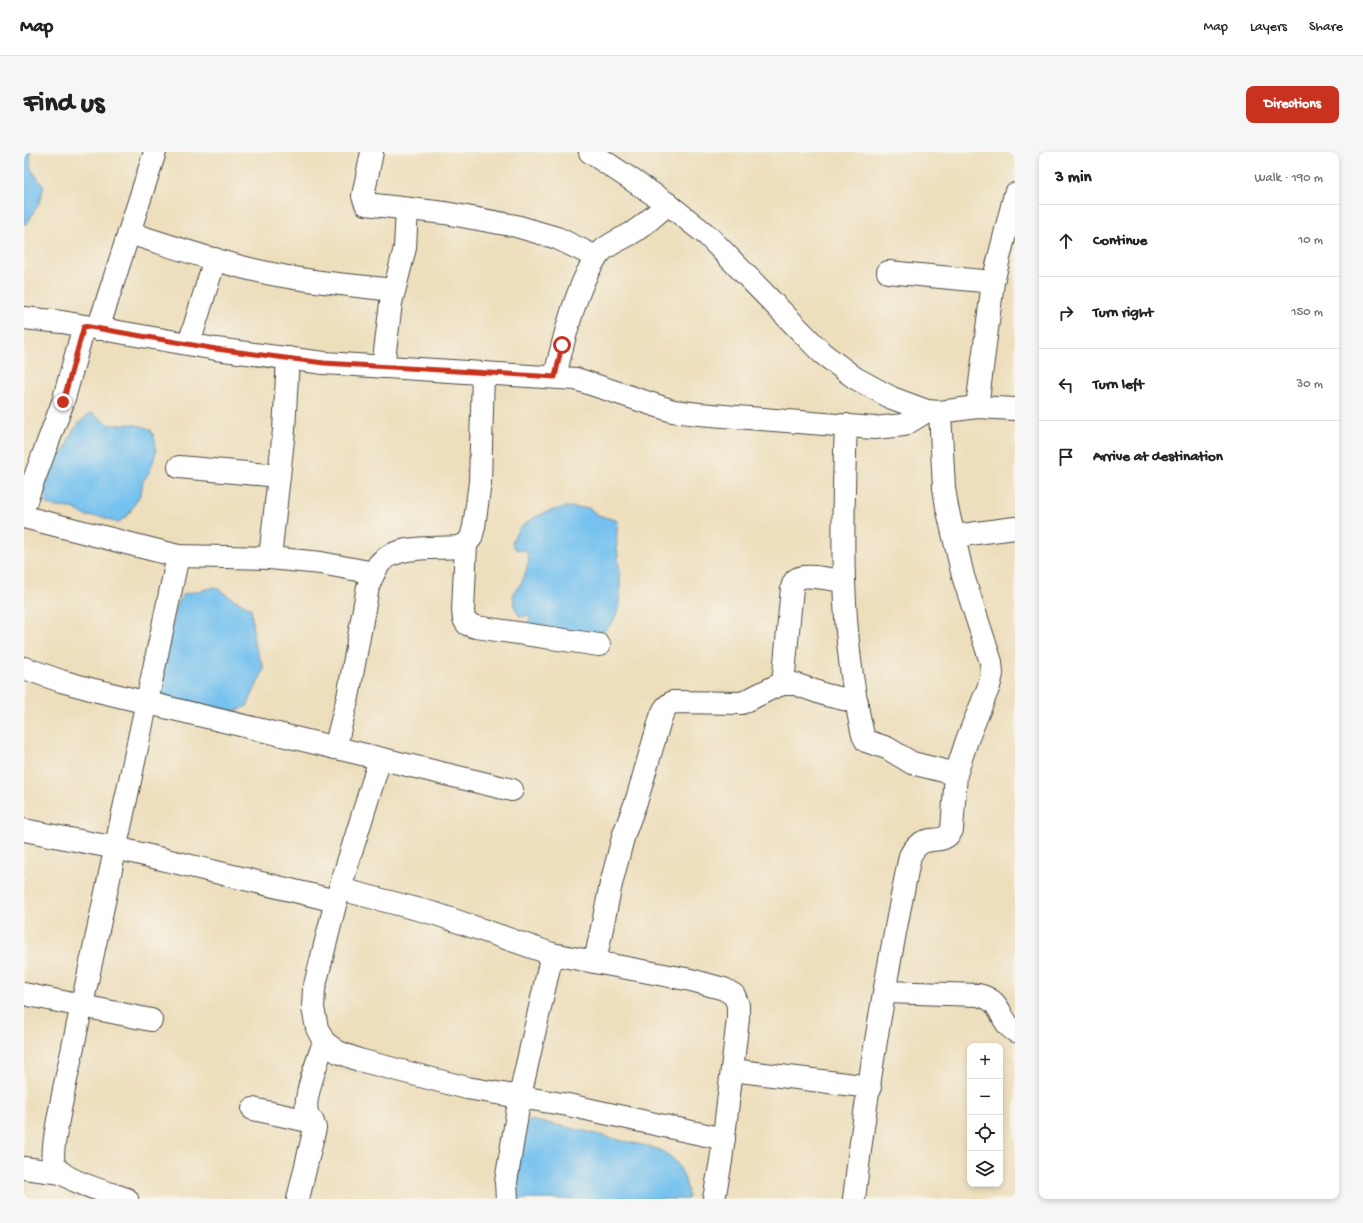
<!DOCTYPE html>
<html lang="en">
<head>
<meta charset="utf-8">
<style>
	body { margin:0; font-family:"Gochi Hand",sans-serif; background:#f6f6f6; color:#222 }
	.controls { position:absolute; right:12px; bottom:12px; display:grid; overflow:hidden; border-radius:8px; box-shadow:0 2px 6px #0003 }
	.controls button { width:36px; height:36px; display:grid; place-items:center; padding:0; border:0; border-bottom:1px solid #e0e0e0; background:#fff; color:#222; font:20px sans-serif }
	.stop { position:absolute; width:12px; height:12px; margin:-9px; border:3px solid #c8321e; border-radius:50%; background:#fff }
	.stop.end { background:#c8321e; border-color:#fff; box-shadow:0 1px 4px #0008 }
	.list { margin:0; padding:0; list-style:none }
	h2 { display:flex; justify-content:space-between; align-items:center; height:52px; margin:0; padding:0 16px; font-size:17px }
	h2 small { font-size:13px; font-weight:400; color:#767676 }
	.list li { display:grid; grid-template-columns:26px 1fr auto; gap:12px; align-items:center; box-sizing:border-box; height:72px; padding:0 16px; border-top:1px solid #e0e0e0 }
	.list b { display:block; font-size:15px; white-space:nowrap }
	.list em { font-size:13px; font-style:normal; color:#767676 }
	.icon { flex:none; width:22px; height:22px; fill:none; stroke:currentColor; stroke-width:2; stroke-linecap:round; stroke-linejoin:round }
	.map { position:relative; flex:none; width:991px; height:1047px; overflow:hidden; border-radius:8px }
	header { display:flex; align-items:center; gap:24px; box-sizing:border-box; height:56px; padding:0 20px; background:#fff; border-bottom:1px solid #e0e0e0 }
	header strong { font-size:19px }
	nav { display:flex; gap:22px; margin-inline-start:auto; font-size:14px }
	.intro { display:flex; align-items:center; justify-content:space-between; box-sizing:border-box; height:96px; padding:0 24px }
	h1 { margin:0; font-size:28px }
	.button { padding:10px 18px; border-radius:8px; background:#c8321e; color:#fff; font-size:14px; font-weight:700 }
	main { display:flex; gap:24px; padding:0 24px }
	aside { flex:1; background:#fff; border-radius:8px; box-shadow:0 2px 6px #0003 }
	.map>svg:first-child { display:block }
	.water { fill:#75c1ef; stroke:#50768d }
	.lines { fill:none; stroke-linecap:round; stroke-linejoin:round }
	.minor-casing { stroke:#484641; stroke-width:24 }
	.minor { stroke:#fff; stroke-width:22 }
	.route { stroke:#c8321e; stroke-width:5 }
</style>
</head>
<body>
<header>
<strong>Map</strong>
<nav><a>Map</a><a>Layers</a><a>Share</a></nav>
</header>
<div class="intro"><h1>Find us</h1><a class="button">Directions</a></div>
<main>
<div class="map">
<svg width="991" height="1047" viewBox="0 0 991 1047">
	<rect width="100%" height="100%" fill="#f7f3e8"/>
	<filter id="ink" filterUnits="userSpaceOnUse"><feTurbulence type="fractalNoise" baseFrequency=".025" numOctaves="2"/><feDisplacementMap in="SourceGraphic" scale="8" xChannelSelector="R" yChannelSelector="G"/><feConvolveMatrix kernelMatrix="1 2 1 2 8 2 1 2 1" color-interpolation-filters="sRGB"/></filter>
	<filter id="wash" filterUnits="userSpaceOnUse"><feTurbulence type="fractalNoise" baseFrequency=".012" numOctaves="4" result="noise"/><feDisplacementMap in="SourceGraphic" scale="16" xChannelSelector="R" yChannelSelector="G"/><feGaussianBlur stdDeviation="0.9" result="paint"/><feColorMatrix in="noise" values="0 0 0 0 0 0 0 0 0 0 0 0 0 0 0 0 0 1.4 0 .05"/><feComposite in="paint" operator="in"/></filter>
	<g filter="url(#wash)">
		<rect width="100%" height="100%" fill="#eddebc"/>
		<!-- water -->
		<g class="water">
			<polygon points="0,0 6,0 7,17 20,35 14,53 3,72 0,72"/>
			<path d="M67 261 86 273 108 272 121 275 127 278 131 288 132 300 126 319 119 329 117 341 104 363 94 371 79 365 62 364 49 356 32 355 22 352 20 325 30 302 41 299C47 280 51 273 67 261Z"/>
			<path d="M542 355 565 356 574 363 594 369C593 378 592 387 593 396 596 422 606 483 564 482 547 482 529 478 513 476L505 472 506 463 496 465 490 454 489 441 498 430 502 419 505 408 502 398H493L488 392C492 369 522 359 542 355Z"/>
			<polygon points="192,435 209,447 227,456 230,491 240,517 223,554 203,563 132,543 153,452 160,442"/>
			<path d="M505 968C536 973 566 980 595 988 614 993 632 993 647 1005 658 1014 664 1034 664 1047H491L498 975Z"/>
		</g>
	</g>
	<g filter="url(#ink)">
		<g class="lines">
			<defs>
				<g id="minor">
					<polyline points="348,0 339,44 342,52 421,61 492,74 533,86 572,105"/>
					<polyline points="566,0 644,52 684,84 798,201 831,226 868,246 903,259 916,260 953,255 991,257"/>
					<path d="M105 81C157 97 210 116 264 125 299 131 335 134 370 138"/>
					<polyline points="864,120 969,130"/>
					<polyline points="0,166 38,170 192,197 300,211 552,227 649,259 675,262 850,276 880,273 903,259"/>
					<polyline points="74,177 131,0"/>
					<polyline points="165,192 191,107"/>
					<polyline points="359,215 367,151 381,96 383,57"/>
					<path d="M531 225C538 193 556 119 579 98 588 90 601 86 611 79 623 71 633 61 644 52"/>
					<polyline points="953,255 969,130 991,42"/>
					<path d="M822 273C818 377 815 480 839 583L842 589 863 596 888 611 932 622"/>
					<polyline points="155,315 255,324"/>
					<polyline points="0,354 39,250 60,174"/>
					<polyline points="0,365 154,404 246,406 297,411 350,421"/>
					<polyline points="930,384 991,376"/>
					<polyline points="442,392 439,459 440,467 443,472 452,475 575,493"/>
					<polyline points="246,406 260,278 264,206"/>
					<polyline points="0,516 37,529 70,538 488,638"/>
					<path d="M759 532 768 436C769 432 770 428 775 426 784 422 809 428 819 429"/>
					<path d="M311 596 324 545 344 435C347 427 350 419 355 412 372 392 410 397 434 395L442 392 447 386 450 375 456 330 459 222"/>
					<polyline points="356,607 312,749 290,837 289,856 293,876 300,890 314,900 335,908 443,936 544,953 700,987"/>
					<polyline points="0,678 92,696 312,749"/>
					<polyline points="316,737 412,762 528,802 667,828 700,837 710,843 714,853 714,867 697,1009 690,1047"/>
					<path d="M571 810 587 732 600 682 613 647 636 568C639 559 641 554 649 550L718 551 750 535 759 532H771L802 543 833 550"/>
					<path d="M861 840 954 843C981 849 973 868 991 879"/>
					<polyline points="0,842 127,868"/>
					<polyline points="708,918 846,935"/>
					<polyline points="229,957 289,970"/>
					<polyline points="0,1016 38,1021"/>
					<path d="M103 1047C86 1041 38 1029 31 1013 25 1002 38 951 40 937L154 404"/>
					<path d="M274 1047 291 976C289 970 284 966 283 960 279 946 295 905 300 890"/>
					<polyline points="483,1047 482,1030 496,944 528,802"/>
					<path d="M830 1047C843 932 863 817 886 704 899 677 918 697 928 678L932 622 943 588 965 534 968 522 967 510 939 424 923 355 920 336 916 260"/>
				</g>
			</defs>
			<!-- minor casing -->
			<use href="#minor" class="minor-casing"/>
			<!-- minor -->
			<use href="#minor" class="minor"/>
		</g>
	</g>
	<g class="lines" filter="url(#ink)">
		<!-- route -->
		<polyline class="route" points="39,250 60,174 192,197 300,211 531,225 538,193"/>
	</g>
</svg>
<div class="controls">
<button>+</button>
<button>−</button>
<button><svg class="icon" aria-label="locate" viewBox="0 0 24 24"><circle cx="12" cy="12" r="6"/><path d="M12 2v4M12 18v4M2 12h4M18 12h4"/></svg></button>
<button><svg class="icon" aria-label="layers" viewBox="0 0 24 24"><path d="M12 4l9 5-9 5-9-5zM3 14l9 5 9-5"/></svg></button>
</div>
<div class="stop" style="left:538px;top:193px"></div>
<div class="stop end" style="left:39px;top:250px"></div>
</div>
<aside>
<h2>3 min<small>Walk · 190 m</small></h2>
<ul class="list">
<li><svg class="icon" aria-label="ahead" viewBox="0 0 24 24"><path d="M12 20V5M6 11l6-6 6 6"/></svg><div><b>Continue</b></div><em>10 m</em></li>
<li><svg class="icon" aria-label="right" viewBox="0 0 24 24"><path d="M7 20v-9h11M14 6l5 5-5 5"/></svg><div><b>Turn right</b></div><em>150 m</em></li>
<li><svg class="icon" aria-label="left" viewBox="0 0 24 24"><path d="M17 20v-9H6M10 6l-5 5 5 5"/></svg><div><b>Turn left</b></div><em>30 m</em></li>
<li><svg class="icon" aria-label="arrive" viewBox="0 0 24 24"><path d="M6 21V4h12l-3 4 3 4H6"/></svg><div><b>Arrive at destination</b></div></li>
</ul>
</aside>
</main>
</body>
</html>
